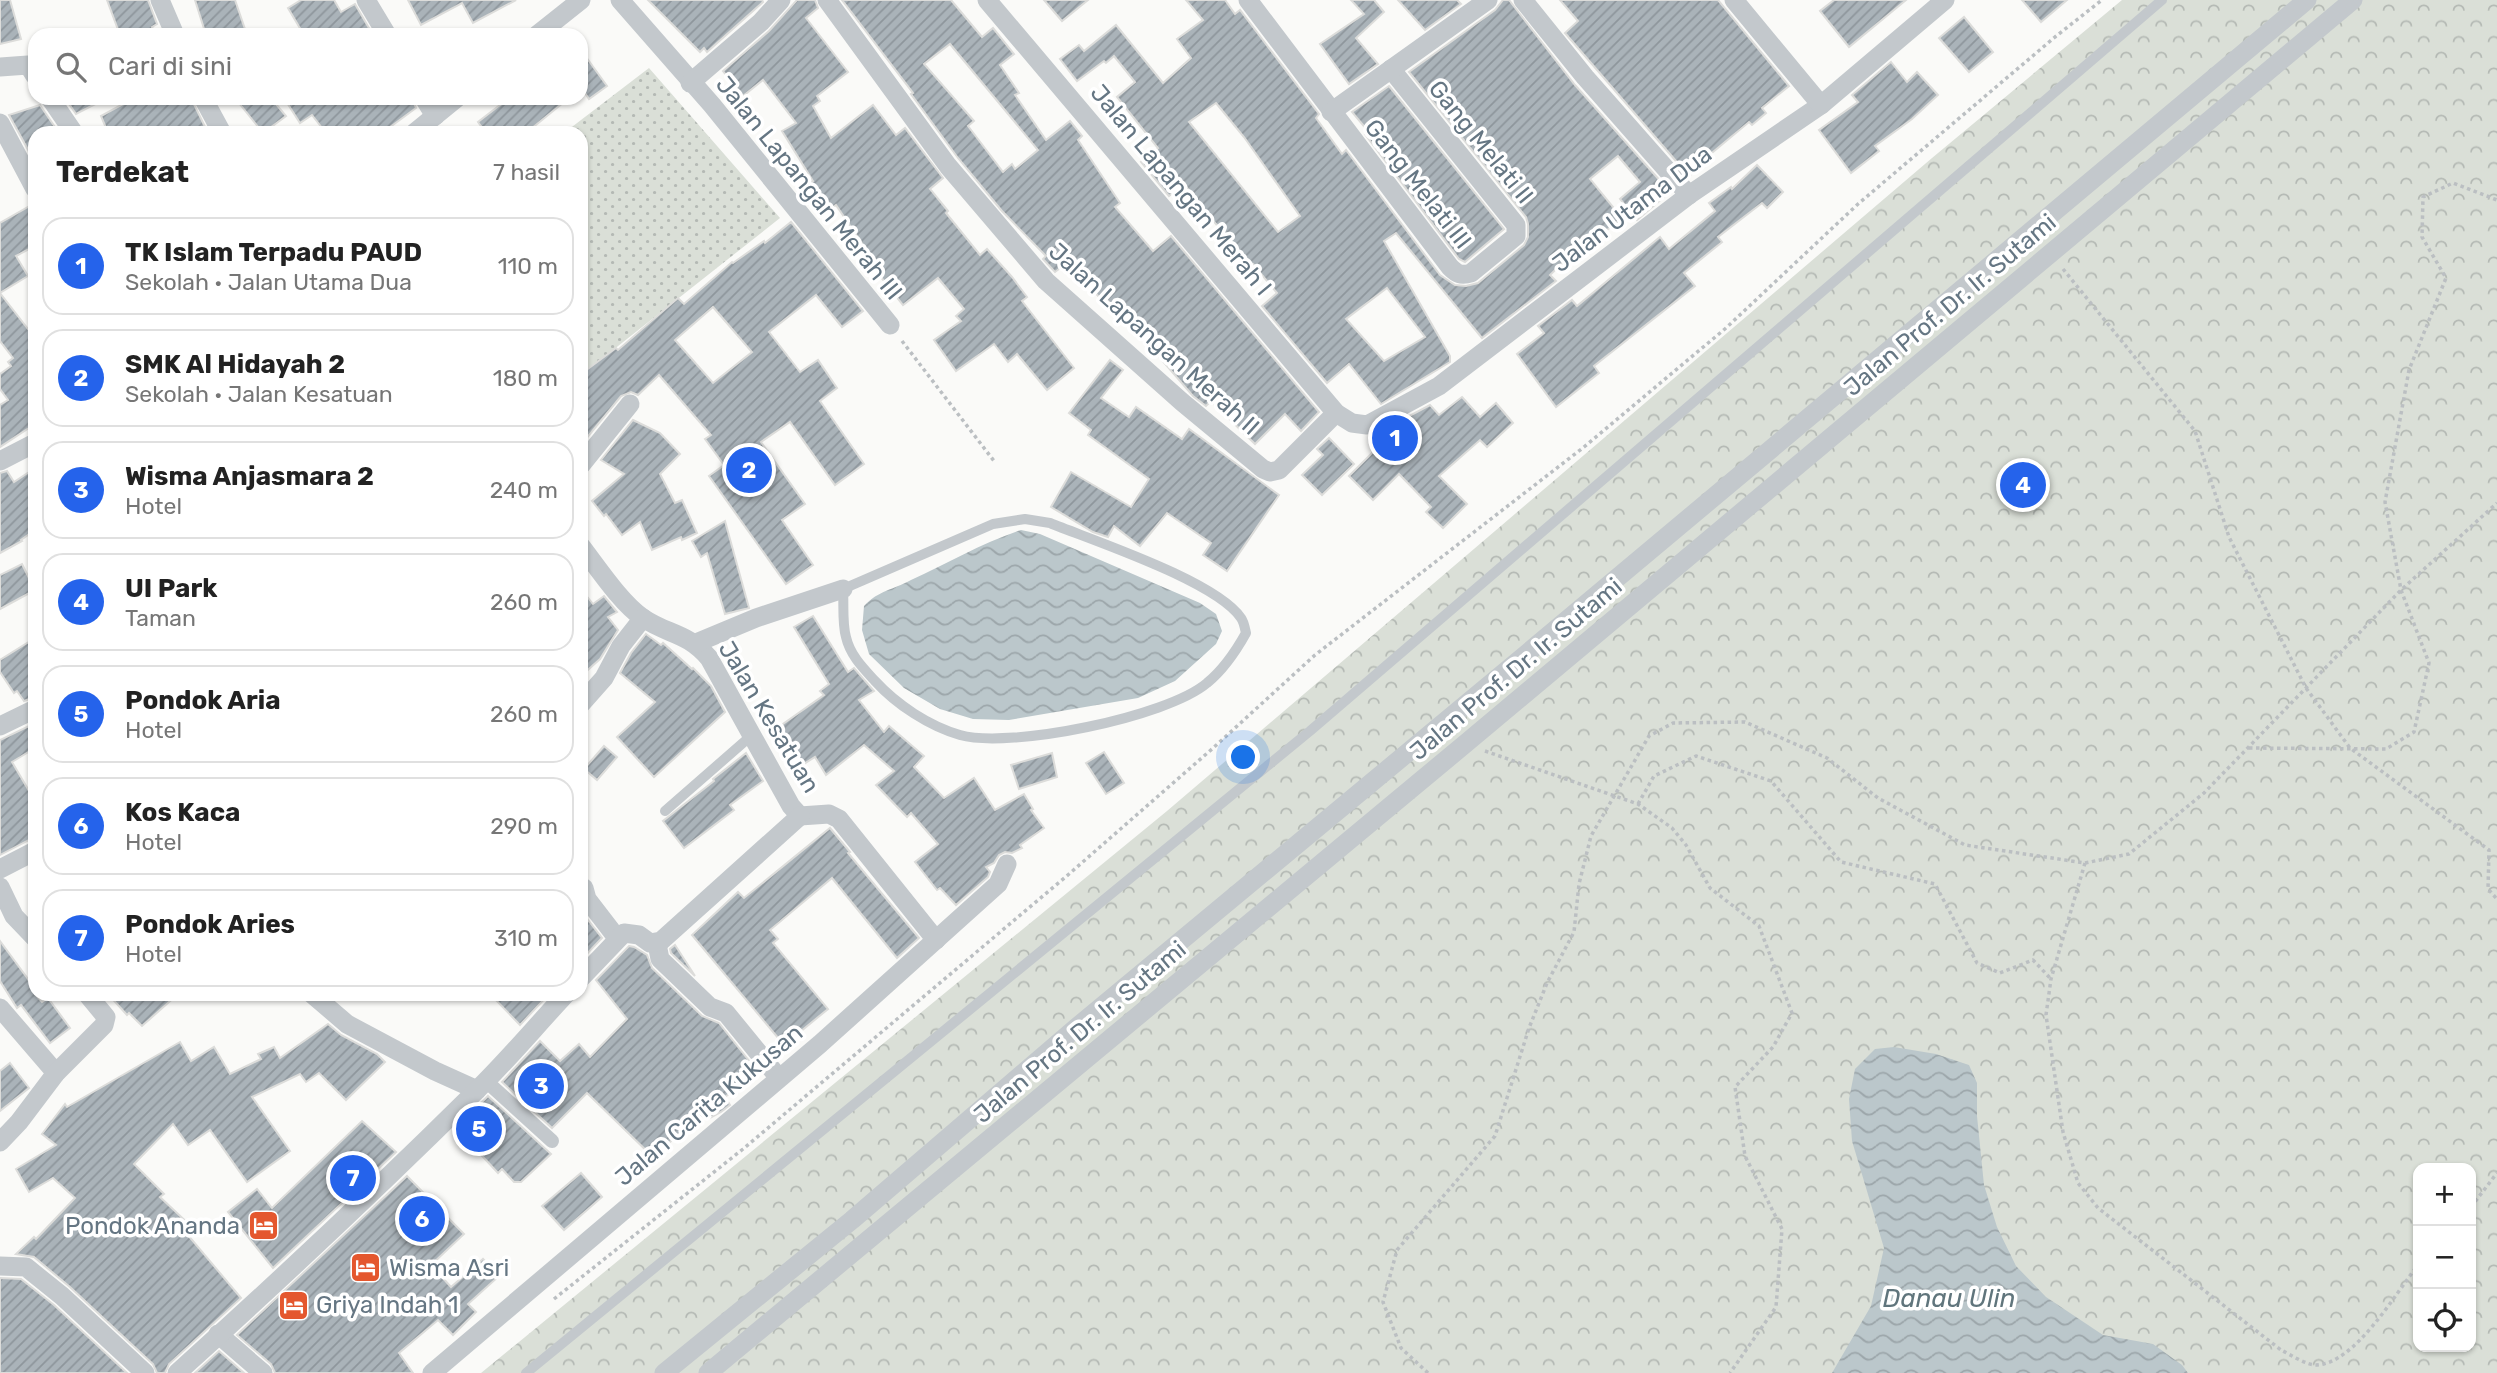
<!DOCTYPE html>
<html lang="id">
<head>
<meta charset="utf-8">
<style>
	body { margin:0; font-family:Rubik,sans-serif; background:#f6f6f6; color:#222 }
	.controls { position:absolute; right:21px; bottom:21px; display:grid; overflow:hidden; border-radius:14px; box-shadow:0 2px 5px #0004 }
	.controls button { width:63px; height:63px; display:grid; place-items:center; padding:0; border:0; border-bottom:2px solid #e0e0e0; background:#fff; color:#222; font:35px sans-serif }
	.you { position:absolute; left:1244px; top:758px; width:24px; height:24px; margin:-18px; border:5px solid #fff; border-radius:50%; background:#1a73e8; box-shadow:0 0 0 10px #1a73e833 }
	.badge { display:grid; place-items:center; width:46px; height:46px; border-radius:50%; background:#2563eb; color:#fff; font-size:23px; font-weight:700 }
	.pin { position:absolute; translate:-50% -50%; border:4px solid #fff; box-shadow:0 2px 7px #0006 }
	.list { margin:0; padding:0; list-style:none }
	h2 { display:flex; justify-content:space-between; align-items:center; height:91px; margin:0; padding:0 28px; font-size:30px }
	h2 small { font-size:23px; font-weight:400; color:#767676 }
	.list li { display:grid; grid-template-columns:46px 1fr auto; gap:21px; align-items:center; box-sizing:border-box; height:98px; margin:0 14px 14px; padding:0 14px; border:2px solid #e0e0e0; border-radius:21px }
	.list b { display:block; font-size:26px; white-space:nowrap }
	.list p { margin:0; font-size:23px; white-space:nowrap; color:#767676 }
	.list em { font-size:23px; font-style:normal; color:#767676 }
	.icon { flex:none; width:38px; height:38px; fill:none; stroke:currentColor; stroke-width:2; stroke-linecap:round; stroke-linejoin:round }
	.map { position:relative; flex:none; width:2497px; height:1373px; overflow:hidden }
	.search { position:absolute; background:#fff; box-shadow:0 2px 5px #0004; left:28px; top:28px; width:560px; height:77px; display:flex; align-items:center; gap:18px; box-sizing:border-box; padding:0 24px; border-radius:21px; color:#767676; font-size:26px }
	.panel { position:absolute; background:#fff; box-shadow:0 2px 5px #0004; left:28px; top:126px; width:560px; height:875px; border-radius:21px }
	.map>svg:first-child { display:block }
	.grass { fill:url(#grass-dots) }
	.park { fill:url(#park-crowns); fill-rule:evenodd }
	.water { fill:url(#water-waves) }
	.building { fill:url(#building-hatch); stroke:#dcdcda; stroke-width:2; fill-rule:evenodd }
	.lines { fill:none; stroke-linecap:round; stroke-linejoin:round }
	.path { stroke:#bbbfc2; stroke-width:3.5; stroke-dasharray:3.5 3.5; stroke-linecap:butt }
	.service { stroke:#c3c8cc; stroke-width:10 }
	.pedestrian { stroke:#c3c8cc; stroke-width:14 }
	.minor { stroke:#c3c8cc; stroke-width:19 }
	.labels { text-anchor:middle; dominant-baseline:central; stroke-width:7; stroke-linejoin:round; paint-order:stroke }
	.street-label { font-size:24px; fill:#657683; stroke:#fff }
	.poi-label { font-size:24px; fill:#657683; stroke:#fff; text-anchor:start }
	.water-label { font-size:26px; font-style:italic; fill:#60757c; stroke:#fff }
</style>
</head>
<body>
<div class="map">
<svg width="2497" height="1373" viewBox="0 0 2497 1373">
	<defs>
		<pattern id="grass-dots" width="8" height="8" patternUnits="userSpaceOnUse" patternTransform="scale(1.75)"><rect width="8" height="8" fill="#dadfd7"/><path d="M2 2h.1M6 6h.1" fill="none" stroke="#b4b9b4" stroke-width="1.8" stroke-linecap="round"/></pattern>
		<pattern id="park-crowns" width="20" height="18" patternUnits="userSpaceOnUse" patternTransform="scale(1.75)"><rect width="20" height="18" fill="#dadfd7"/><path d="M2 6a3 3 0 1 1 6 0M12 15a3 3 0 1 1 6 0" fill="none" stroke="#b4b9b4"/></pattern>
		<pattern id="water-waves" width="16" height="10" patternUnits="userSpaceOnUse" patternTransform="scale(1.75)"><rect width="16" height="10" fill="#bbc7cb"/><path d="M0 5q4-4 8 0t8 0" fill="none" stroke="#9ca6aa"/></pattern>
		<pattern id="building-hatch" width="6" height="6" patternUnits="userSpaceOnUse" patternTransform="scale(1.75)"><rect width="6" height="6" fill="#aab3b9"/><path d="M-1 1l2-2M0 6l6-6M5 7l2-2" fill="none" stroke="#8e969c"/></pattern>
	</defs>
	<rect width="100%" height="100%" fill="#fafaf8"/>
	<!-- grass -->
	<polygon class="grass" points="649,68 780,218 589,369 581,361 581,133 564,133"/>
	<!-- park -->
	<path class="park" d="M2122 0H2497V1373H481L1167 811 1932 158ZM2418 1168H2471V1347H2418Z"/>
	<!-- water -->
	<g class="water">
		<path d="M1021 530 1040 534 1200 603 1216 614 1222 631 1216 644 1175 681 1138 698 1009 720 973 719 940 709 904 688 869 654 862 630 864 606C879 590 893 590 911 580 948 563 982 543 1021 530Z"/>
		<polygon points="1894,1047 1936,1054 1969,1065 1977,1083 1977,1116 1984,1185 1997,1227 2016,1266 2046,1297 2103,1335 2153,1344 2182,1365 2188,1373 1832,1373 1871,1306 1884,1248 1852,1141 1849,1099 1855,1069 1875,1049"/>
	</g>
	<!-- building -->
	<g class="building">
		<polygon points="0,0 10,0 21,39 0,44"/>
		<polygon points="107,0 148,0 157,24 152,27 157,35 120,35"/>
		<polygon points="195,0 235,0 247,35 206,35"/>
		<polygon points="301,0 334,0 341,12 355,4 373,35 304,35 288,8"/>
		<polygon points="408,0 516,0 473,23 462,3 421,25"/>
		<polygon points="648,0 762,0 763,2 707,52 704,48 700,52"/>
		<polygon points="797,0 815,0 818,8 806,18 848,72 817,96 820,101 813,106 831,138 873,105 896,135 905,128 943,178 930,189 948,211 946,213 980,255 987,249 1012,277 1027,297 1022,301 1074,368 1047,390 1017,354 1008,362 994,344 956,371 934,340 961,321 956,316 964,309 938,278 903,305 858,248 863,245 836,205 831,209 811,182 813,181 782,131 796,123 763,80 743,96 723,71 769,31"/>
		<path d="M842 0H951L982 37 993 28 1014 54 1000 65 1019 93 1015 95 1046 140 1070 121 1082 136 1078 140 1120 203 1115 207 1153 251 1171 236 1319 412 1301 431 1285 414 1255 444 1211 401 1206 406 1193 396 1134 328 1137 324 1133 320 1130 323 1104 297 1101 299 1067 263 1055 272 1043 259 1046 256 1002 211 958 158 911 94 913 93ZM950 44 1038 150 1015 169 1012 164 1003 172 968 126 974 121 924 64Z"/>
		<polygon points="1044,0 1088,0 1062,21"/>
		<path d="M1186 0H1225L1235 14 1240 10 1319 114 1316 118 1342 154 1346 150 1440 275 1455 285 1466 286 1478 283 1524 245 1528 237V224L1526 217 1409 72 1495 10 1503 0H1509L1575 85 1670 192 1637 220 1620 199 1640 182 1618 156 1590 179 1622 218 1592 242 1594 244 1580 257 1575 251 1550 275 1556 281 1482 338 1396 233 1384 241 1450 356V362L1381 404 1349 364 1327 383 1262 306 1277 293 1253 264 1251 265 1216 224 1184 184 1169 196 1141 162 1158 148 1117 97 1135 82 1114 56 1106 63 1104 61 1077 81 1060 59 1079 45 1084 51 1116 25 1163 83 1191 58 1177 39 1203 20ZM1216 103 1244 137 1300 216 1278 232 1189 122ZM1387 288 1425 337 1384 361 1346 319Z"/>
		<polygon points="1351,0 1374,0 1384,12 1356,38 1378,64 1349,84 1320,44 1364,14"/>
		<polygon points="1398,0 1457,0 1461,4 1425,30"/>
		<polygon points="1560,0 1718,0 1789,86 1762,108 1766,113 1752,125 1749,122 1707,157 1709,160 1689,176 1565,33 1578,21"/>
		<polygon points="1834,0 1906,0 1849,47 1820,11"/>
		<polygon points="2022,0 2067,0 2041,22"/>
		<polygon points="1964,17 1993,52 1969,72 1939,38"/>
		<polygon points="581,50 607,86 589,99 581,87"/>
		<polygon points="1891,62 1907,82 1917,72 1938,95 1912,119 1875,146 1879,151 1851,173 1819,130 1858,102 1852,95"/>
		<polygon points="1389,86 1504,229 1465,262 1459,259 1365,134 1368,131 1352,112"/>
		<polygon points="65,98 107,98 76,114"/>
		<polygon points="134,98 191,98 208,133 108,133 101,116"/>
		<polygon points="235,98 271,98 286,116 263,133"/>
		<polygon points="284,98 412,98 416,108 382,133 326,133 312,115 300,123"/>
		<polygon points="509,98 569,98 526,133 486,133 478,122"/>
		<polygon points="40,105 59,133 35,133 35,156 32,157 9,115"/>
		<polygon points="1757,165 1783,192 1767,208 1762,203 1718,237 1722,242 1684,273 1695,286 1594,366 1599,373 1556,407 1517,354 1544,333 1538,326 1572,300 1577,306 1660,237 1669,249 1715,211 1709,203 1731,187 1732,189"/>
		<polygon points="35,203 35,246 16,256 28,276 0,293 35,338 35,424 0,447 0,405 8,400 0,389 0,374 11,366 8,362 13,358 0,341 0,223"/>
		<path d="M791 222 863 311 842 327 816 295 769 332 800 372 818 360 837 388 820 401 864 464 835 485 790 422 761 442 805 504 782 520 813 565 786 584 709 476 724 465 705 439 711 435 659 375 638 395 631 392 621 396 581 445V374L616 348 618 350 678 298 684 304 732 262 733 263 764 241 765 243ZM713 307 752 352 713 383 675 340Z"/>
		<polygon points="1110,360 1123,370 1101,398 1129,417 1136,407 1182,439 1189,429 1279,495 1227,571 1203,555 1211,543 1167,513 1140,546 1114,526 1108,537 1093,532 1051,507 1071,472 1131,507 1149,479 1088,435 1091,430 1069,413"/>
		<polygon points="1462,397 1480,417 1496,403 1513,423 1487,447 1480,440 1439,476 1467,504 1443,528 1426,512 1431,507 1399,474 1373,500 1349,476 1399,426 1396,423 1430,405 1439,415"/>
		<polygon points="633,420 660,433 680,454 660,474 675,503 682,500 697,533 682,540 681,537 652,550 640,522 622,535 606,514 604,516 592,501 624,474 601,460"/>
		<polygon points="1329,438 1354,464 1322,495 1302,475 1323,455 1317,449"/>
		<polygon points="35,468 35,530 21,540 22,541 0,553 0,473 7,471 14,482"/>
		<polygon points="725,521 749,608 725,614 707,553 701,557 692,541"/>
		<polygon points="22,564 35,590 0,609 0,575"/>
		<polygon points="581,589 593,604 604,596 617,612 608,617 618,630 600,659 581,676"/>
		<polygon points="813,616 848,672 854,668 874,691 859,700 884,732 889,726 924,756 914,767 944,798 974,778 995,810 1024,794 1033,809 1031,810 1044,828 1020,845 1022,848 1012,853 1005,852 999,855 994,863 986,867 990,872 988,877 956,905 940,888 937,890 915,862 938,844 911,813 907,817 876,785 894,771 864,745 826,775 815,757 799,767 773,731 824,695 820,691 829,684 794,627"/>
		<polygon points="646,634 661,645 663,643 692,669 693,668 711,686 725,712 654,777 617,737 655,702 620,673 631,653"/>
		<polygon points="35,638 35,697 24,701 17,691 14,693 0,672 0,660"/>
		<polygon points="35,723 35,748 12,762 35,801 35,837 0,855 0,740"/>
		<polygon points="604,746 617,757 597,780 584,769"/>
		<polygon points="1104,752 1124,783 1106,794 1086,763"/>
		<polygon points="746,753 763,781 730,805 734,810 684,848 663,821 714,781 713,779"/>
		<polygon points="1052,753 1057,777 1019,789 1011,765"/>
		<polygon points="830,828 850,852 848,853 919,938 897,958 832,878 770,930 778,939 773,943 828,1009 784,1045 692,935 738,892 744,898"/>
		<polygon points="581,911 602,938 581,960"/>
		<polygon points="0,941 28,979 35,994 42,1002 48,998 70,1028 50,1043 21,1005 17,1008 0,981"/>
		<polygon points="675,945 695,976 671,953 670,949"/>
		<polygon points="629,946 634,947 647,955 652,968 702,1016 719,1023 758,1072 725,1097 730,1105 721,1112 710,1118 708,1115 677,1135 654,1158 587,1093 552,1128 502,1082 540,1041 560,1061 579,1044 590,1057 627,1019 596,980"/>
		<polygon points="108,994 178,994 142,1026 129,1013 127,1015"/>
		<polygon points="490,994 549,994 520,1025"/>
		<polygon points="328,1024 341,1035 377,1054 385,1062 346,1100 319,1073 306,1082 300,1074 252,1097 290,1151 247,1182 210,1130 188,1145 173,1124 134,1164 164,1194 160,1197 193,1228 187,1234 241,1298 169,1364 165,1373 157,1373 153,1364 70,1287 34,1257 16,1254 34,1237 36,1239 75,1198 53,1178 29,1192 16,1169 56,1145 42,1134 65,1104 67,1107 180,1042 191,1061 214,1047 230,1074 261,1059 258,1054 274,1047 280,1058"/>
		<polygon points="10,1063 29,1088 0,1111 0,1071"/>
		<polygon points="488,1096 551,1154 521,1182 514,1182 502,1169 498,1173 456,1128"/>
		<polygon points="362,1121 396,1152 273,1268 228,1212 257,1189 272,1208"/>
		<polygon points="581,1173 602,1197 564,1230 542,1206"/>
		<polygon points="407,1176 464,1234 431,1265 451,1287 483,1259 499,1276 468,1304 476,1312 453,1335 438,1320 399,1353 413,1373 275,1373 271,1364 237,1335"/>
		<polygon points="0,1278 21,1279 54,1305 127,1373 0,1373"/>
		<polygon points="219,1351 244,1373 195,1373"/>
	</g>
	<g class="lines">
		<!-- path -->
		<g class="path">
			<polyline points="2063,269 2195,431 2229,537 2306,688 2350,748 2489,850 2488,889 2497,899"/>
			<polyline points="902,341 994,461"/>
			<polyline points="2249,748 2386,749 2414,732 2429,663 2401,590 2385,502 2409,370 2446,278 2422,237 2423,197 2453,183 2497,200"/>
			<polyline points="1485,751 1638,804 1672,828 1686,845 1710,888 1759,926 1792,1013 1773,1047 1735,1087 1745,1156 1782,1229 1776,1307 1730,1373"/>
			<polyline points="1638,804 1654,776 1696,756 1771,781 1841,862 1935,884 1977,963 2000,973 2033,960 2051,979"/>
			<path d="M2085 863 2051 979 2046 1015 2063 1132 2078 1183 2098 1208 2281 1350C2291 1355 2306 1365 2316 1365 2355 1364 2395 1294 2418 1265"/>
			<polyline points="2471,1207 2497,1173"/>
			<polyline points="554,1299 743,1149 1069,874 1212,749 1315,655 1584,447 1726,328 1858,204 2055,37 2102,0"/>
			<polyline points="1428,1373 1401,1348 1383,1302 1397,1250 1495,1136 1529,1028 1547,983 1574,932 1579,884 1591,836 1649,736 1673,723 1745,722 1827,758 1878,798 1965,845 2085,863 2129,854 2204,793 2401,590 2497,503"/>
		</g>
		<!-- service -->
		<g class="service">
			<path d="M1025 519 1050 523C1094 541 1216 581 1241 618 1244 622 1245 629 1246 633 1236 651 1223 670 1207 683 1167 717 1010 749 960 735 929 726 897 705 875 681 863 668 850 655 846 637 842 623 844 605 843 589L993 524Z"/>
			<polyline points="665,811 752,735"/>
			<polyline points="526,1373 1310,731 2162,0"/>
		</g>
		<!-- pedestrian -->
		<polyline class="pedestrian" points="486,1081 552,1141"/>
		<!-- minor -->
		<g class="minor">
			<polyline points="160,0 175,35"/>
			<polyline points="366,0 387,35"/>
			<polyline points="620,0 712,105 890,325"/>
			<polyline points="827,0 948,166 1046,281 1182,402 1263,469 1270,472 1279,470 1336,413"/>
			<polyline points="987,0 1336,413 1352,423 1367,425 1439,386 1689,195 1821,105 1945,0"/>
			<path d="M1248 0 1450 267C1457 274 1461 276 1471 273L1516 236V225L1391 69"/>
			<polyline points="1523,0 1585,77 1689,195"/>
			<polyline points="1734,0 1821,105"/>
			<polyline points="537,35 581,0"/>
			<polyline points="0,67 28,65 35,76"/>
			<polyline points="690,83 761,22 781,0"/>
			<polyline points="50,98 74,133"/>
			<polyline points="203,98 222,133"/>
			<polyline points="424,98 435,116"/>
			<polyline points="1331,112 1488,0"/>
			<polyline points="0,123 35,189"/>
			<polyline points="414,133 457,98"/>
			<polyline points="0,461 35,443"/>
			<polyline points="581,465 630,404"/>
			<path d="M581 546C598 568 621 603 643 618 668 635 687 632 709 658L791 806 800 816"/>
			<polyline points="696,643 756,618 843,589"/>
			<polyline points="581,704 604,678 621,646 643,618"/>
			<polyline points="0,726 35,709"/>
			<polyline points="800,816 829,814 839,819 936,940"/>
			<polyline points="0,869 35,851"/>
			<polyline points="0,887 14,916 35,938"/>
			<polyline points="584,888 587,899 617,938"/>
			<polyline points="657,944 660,959 710,1007 726,1013 779,1078"/>
			<polyline points="581,978 624,933 639,935 650,943 661,941 800,816"/>
			<polyline points="312,994 347,1024 435,1071 477,1090"/>
			<polyline points="0,1008 56,1073"/>
			<polyline points="0,1142 19,1122 56,1073 104,1025 106,1017 87,994"/>
			<polyline points="0,1266 26,1267 62,1296 145,1373"/>
			<polyline points="218,1334 263,1373"/>
			<path d="M177 1373C278 1282 378 1188 475 1092 507 1061 536 1026 566 994"/>
			<polyline points="432,1373 820,1044 998,884 1007,864"/>
			<polyline points="664,1373 852,1220 1077,1027 1524,656 2307,0"/>
			<polyline points="708,1373 1465,744 2353,0"/>
		</g>
	</g>
	<!-- icons -->
	<defs>
		<symbol id="hotel-square" viewBox="-11 -11 22 22"><rect x="-9" y="-9" width="18" height="18" rx="4" fill="#e4572e" stroke="#fff"/><path d="M-6-4.5h1.5V1H6V5H4.5V3h-9V5H-6ZM-4 0a1.8 1.8 0 1 1 3.6 0ZM.5 0V-2.5h3Q6-2.5 6 0Z" fill="#fff"/></symbol>
	</defs>
	<g fill-rule="evenodd">
		<use href="#hotel-square" x="246" y="1208" width="35" height="35"/>
		<use href="#hotel-square" x="348" y="1250" width="35" height="35"/>
		<use href="#hotel-square" x="276" y="1288" width="35" height="35"/>
	</g>
	<g class="labels">
		<!-- street labels -->
		<g class="street-label">
			<text transform="translate(1481 142) rotate(51)">Gang Melati II</text>
			<text transform="translate(1418 184) rotate(52)">Gang Melati III</text>
			<text transform="translate(809 188) rotate(51)">Jalan Lapangan Merah III</text>
			<text transform="translate(1181 190) rotate(50)">Jalan Lapangan Merah I</text>
			<text transform="translate(1632 209) rotate(-37)">Jalan Utama Dua</text>
			<text transform="translate(1950 305) rotate(-40)">Jalan Prof. Dr. Ir. Sutami</text>
			<text transform="translate(1154 339) rotate(42)">Jalan Lapangan Merah II</text>
			<text transform="translate(1516 669) rotate(-40)">Jalan Prof. Dr. Ir. Sutami</text>
			<text transform="translate(769 717) rotate(59)">Jalan Kesatuan</text>
			<text transform="translate(1080 1032) rotate(-40)">Jalan Prof. Dr. Ir. Sutami</text>
			<text transform="translate(709 1105) rotate(-40)">Jalan Carita Kukusan</text>
		</g>
		<!-- poi labels -->
		<g class="poi-label">
			<text x="240" y="1226" text-anchor="end">Pondok Ananda</text>
			<text x="389" y="1268">Wisma Asri</text>
			<text x="316" y="1305">Griya Indah 1</text>
		</g>
		<!-- water labels -->
		<g class="water-label">
			<text x="1949" y="1298">Danau Ulin</text>
		</g>
	</g>
</svg>
<div class="controls">
<button>+</button>
<button>−</button>
<button><svg class="icon" aria-label="locate" viewBox="0 0 24 24"><circle cx="12" cy="12" r="6"/><path d="M12 2v4M12 18v4M2 12h4M18 12h4"/></svg></button>
</div>
<div class="you"></div>
<div class="pin badge" style="left:1395px;top:438px">1</div>
<div class="pin badge" style="left:749px;top:470px">2</div>
<div class="pin badge" style="left:541px;top:1086px">3</div>
<div class="pin badge" style="left:2023px;top:485px">4</div>
<div class="pin badge" style="left:479px;top:1129px">5</div>
<div class="pin badge" style="left:422px;top:1219px">6</div>
<div class="pin badge" style="left:353px;top:1178px">7</div>
<div class="search"><svg class="icon" aria-label="search" viewBox="0 0 24 24"><circle cx="10" cy="10" r="6"/><path d="M15 15l6 6"/></svg>Cari di sini</div>
<section class="panel">
<h2>Terdekat<small>7 hasil</small></h2>
<ul class="list">
<li><span class="badge">1</span><div><b>TK Islam Terpadu PAUD</b><p>Sekolah · Jalan Utama Dua</p></div><em>110 m</em></li>
<li><span class="badge">2</span><div><b>SMK Al Hidayah 2</b><p>Sekolah · Jalan Kesatuan</p></div><em>180 m</em></li>
<li><span class="badge">3</span><div><b>Wisma Anjasmara 2</b><p>Hotel</p></div><em>240 m</em></li>
<li><span class="badge">4</span><div><b>UI Park</b><p>Taman</p></div><em>260 m</em></li>
<li><span class="badge">5</span><div><b>Pondok Aria</b><p>Hotel</p></div><em>260 m</em></li>
<li><span class="badge">6</span><div><b>Kos Kaca</b><p>Hotel</p></div><em>290 m</em></li>
<li><span class="badge">7</span><div><b>Pondok Aries</b><p>Hotel</p></div><em>310 m</em></li>
</ul>
</section>
</div>
</body>
</html>
